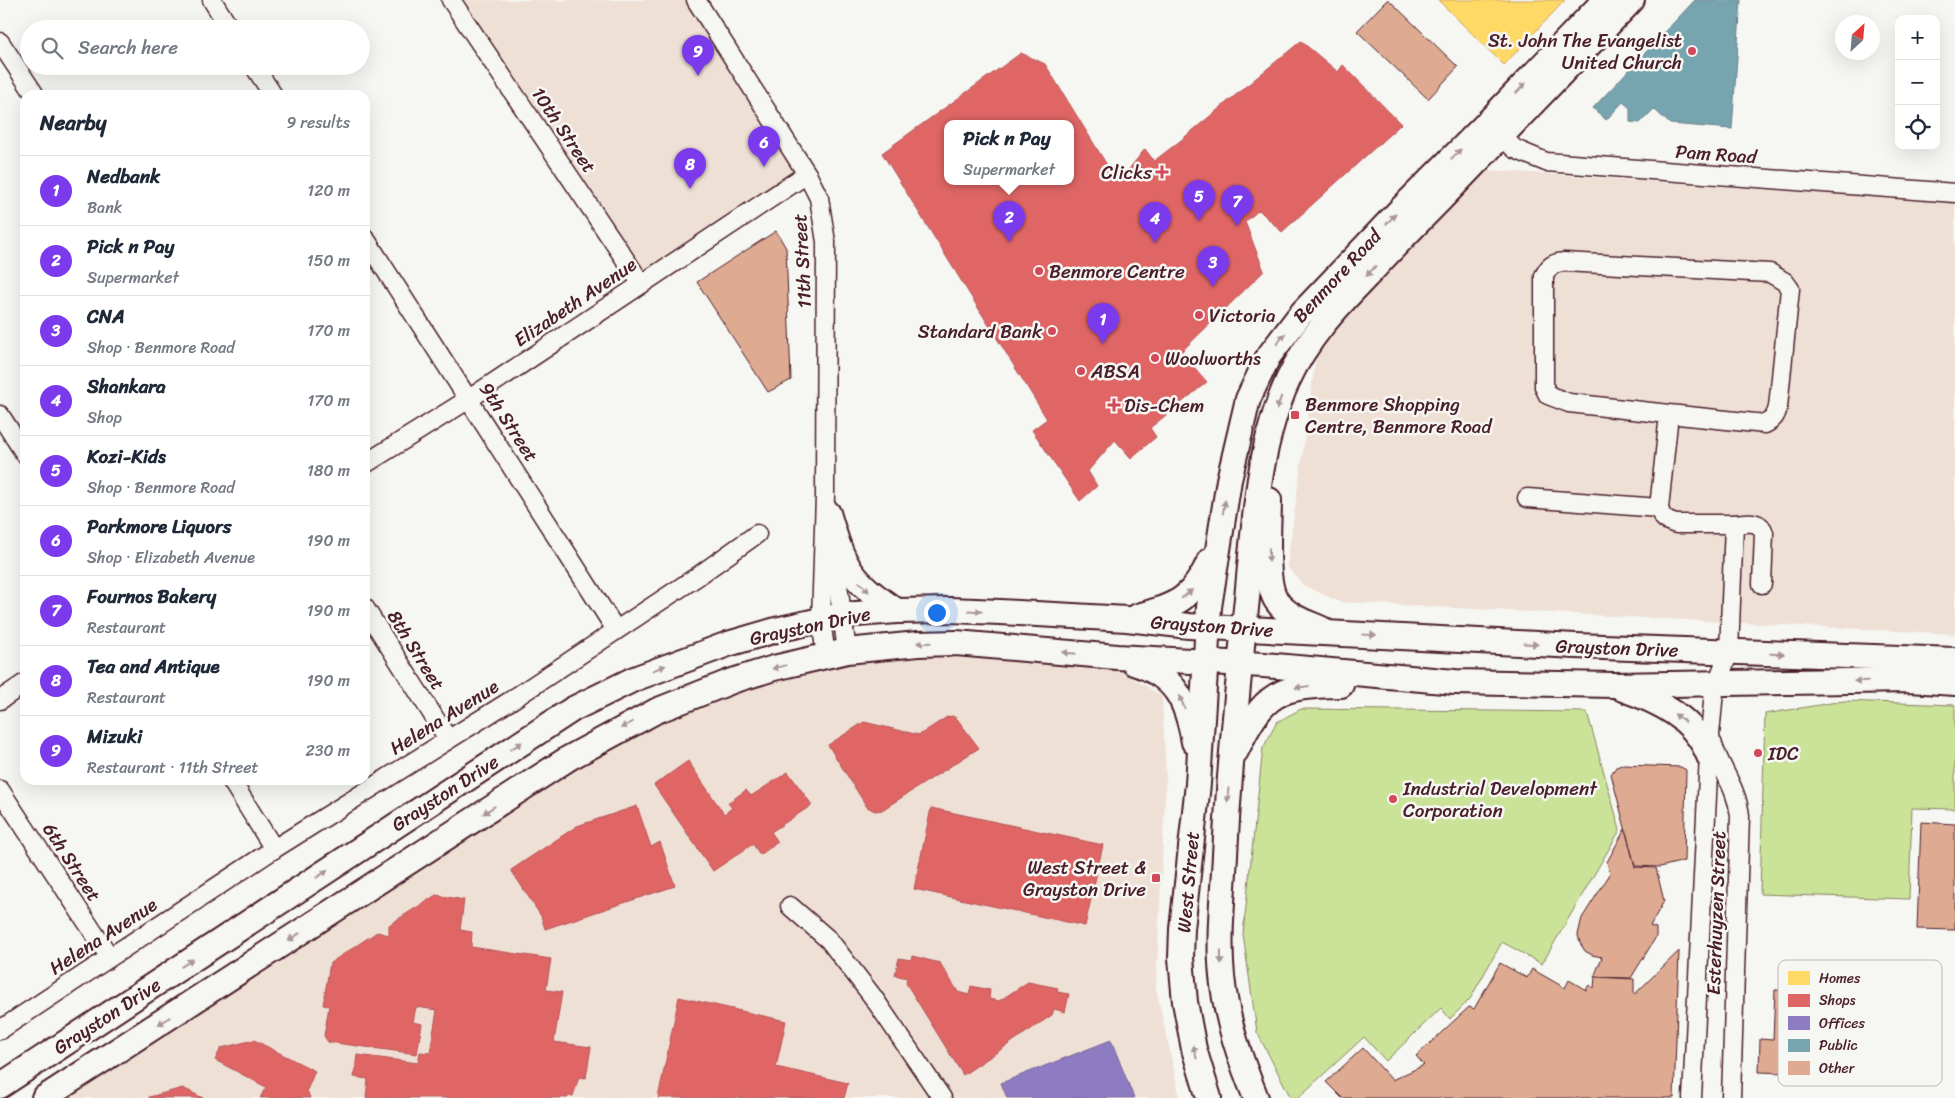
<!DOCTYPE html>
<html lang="en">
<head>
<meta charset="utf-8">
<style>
	body { margin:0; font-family:Sriracha,sans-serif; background:#f2f2f3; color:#1f2937 }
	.controls { position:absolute; right:15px; top:15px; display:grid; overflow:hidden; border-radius:10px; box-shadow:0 5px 20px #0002 }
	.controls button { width:45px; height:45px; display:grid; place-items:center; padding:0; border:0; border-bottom:1px solid #e0e1e3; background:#fff; color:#1f2937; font:25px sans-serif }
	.compass { position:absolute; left:1835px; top:15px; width:45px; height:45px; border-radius:50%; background:#fff; box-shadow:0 5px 20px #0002; rotate:26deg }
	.you { position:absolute; left:936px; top:612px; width:18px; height:18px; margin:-12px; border:4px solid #fff; border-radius:50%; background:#1a73e8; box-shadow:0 0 0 8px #1a73e833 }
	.badge { display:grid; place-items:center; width:32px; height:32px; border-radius:50%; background:#7c3aed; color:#fff; font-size:16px; font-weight:700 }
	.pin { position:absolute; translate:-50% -41px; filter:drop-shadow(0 1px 2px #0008) }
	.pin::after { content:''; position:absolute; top:26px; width:18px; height:15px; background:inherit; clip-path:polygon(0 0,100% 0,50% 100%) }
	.popup { position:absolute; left:944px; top:120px; width:130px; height:65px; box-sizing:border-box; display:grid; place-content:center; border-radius:10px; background:#fff; filter:drop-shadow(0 1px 4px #0005); font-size:16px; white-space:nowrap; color:#747a83 }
	.popup b { font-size:19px; color:#1f2937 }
	.popup::after { content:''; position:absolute; left:50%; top:100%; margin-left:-10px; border:10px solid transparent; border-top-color:#fff }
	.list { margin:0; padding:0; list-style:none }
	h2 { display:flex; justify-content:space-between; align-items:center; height:65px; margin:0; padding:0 20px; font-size:21px }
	h2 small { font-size:16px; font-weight:400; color:#747a83 }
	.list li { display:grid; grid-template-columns:32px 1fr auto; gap:15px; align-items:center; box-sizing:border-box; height:70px; padding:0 20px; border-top:1px solid #e0e1e3 }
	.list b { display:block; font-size:19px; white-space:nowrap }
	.list p { margin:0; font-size:16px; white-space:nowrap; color:#747a83 }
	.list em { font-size:16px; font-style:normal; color:#747a83 }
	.icon { flex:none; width:28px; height:28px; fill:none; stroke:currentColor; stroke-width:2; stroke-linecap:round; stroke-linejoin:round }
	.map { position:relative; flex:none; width:1955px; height:1098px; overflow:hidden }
	.search { position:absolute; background:#fff; box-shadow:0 5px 20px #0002; left:20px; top:20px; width:350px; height:55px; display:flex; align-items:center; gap:12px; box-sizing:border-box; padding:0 18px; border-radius:28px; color:#747a83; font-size:19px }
	.panel { position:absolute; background:#fff; box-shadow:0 5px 20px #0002; left:20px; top:90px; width:350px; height:695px; border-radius:15px }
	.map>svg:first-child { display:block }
	.built { fill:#efe0d5 }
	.green { fill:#cae399; stroke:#8a8162 }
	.homes { fill:#ffd966; stroke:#c9a154 }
	.shops { fill:#e06666; stroke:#b35154; fill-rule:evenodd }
	.offices { fill:#8e7cc3; stroke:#7a6095 }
	.public { fill:#76a5af; stroke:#697d87 }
	.building { fill:#deab92; stroke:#4a1f2b }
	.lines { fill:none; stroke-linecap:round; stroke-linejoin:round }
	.street-casing { stroke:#4a1f2b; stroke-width:21 }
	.secondary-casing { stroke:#4a1f2b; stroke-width:28 }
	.street { stroke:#f6f6f2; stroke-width:18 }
	.secondary { stroke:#f6f6f2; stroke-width:24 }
	.oneway { fill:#a99598 }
	.poi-dot { fill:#d1495b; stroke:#f6f6f2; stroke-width:2 }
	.labels { text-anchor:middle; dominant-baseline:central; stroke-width:5; stroke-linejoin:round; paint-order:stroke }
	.poi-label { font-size:19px; fill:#4a1f2b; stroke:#f6f6f2; text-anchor:start }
	.street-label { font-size:19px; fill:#4a1f2b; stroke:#f6f6f2 }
	.key { fill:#f6f6f2; stroke:#c2b6b6; stroke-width:1 }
	.key-label { font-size:14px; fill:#4a1f2b }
</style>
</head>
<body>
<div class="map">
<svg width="1955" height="1098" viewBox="0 0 1955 1098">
	<rect width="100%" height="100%" fill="#f6f6f2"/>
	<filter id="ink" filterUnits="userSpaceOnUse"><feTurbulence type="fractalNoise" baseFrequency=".02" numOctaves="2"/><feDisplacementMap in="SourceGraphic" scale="10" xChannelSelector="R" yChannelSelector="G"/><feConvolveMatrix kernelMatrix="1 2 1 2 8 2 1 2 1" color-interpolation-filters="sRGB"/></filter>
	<g filter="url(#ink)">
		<!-- built -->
		<g class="built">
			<polygon points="451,0 694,0 807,173 634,289"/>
			<polygon points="1475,169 1955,203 1955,634 1340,602 1303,585 1287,566 1318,342"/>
			<polygon points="824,650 1113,666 1162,696 1166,777 1156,988 1180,1098 67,1098 571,766"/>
		</g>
		<!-- green -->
		<g class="green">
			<polygon points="1843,701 1955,705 1955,809 1912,808 1909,899 1760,894 1765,714"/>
			<polygon points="1301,709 1587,712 1620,830 1542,964 1502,942 1470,999 1450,1019 1441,1008 1386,1061 1364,1037 1298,1098 1291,1098 1257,1032 1243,934 1263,748 1277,722"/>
		</g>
		<!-- homes -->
		<polygon class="homes" points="1438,0 1565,0 1504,65"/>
		<!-- shops -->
		<g class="shops">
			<path d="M1301 41 1338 72 1343 65 1401 124 1282 232 1259 210 1245 222 1264 271 1181 352 1207 382 1150 428 1156 437 1131 458 1115 440 1088 471 1097 486 1080 501 1032 430 1047 419 882 153 1021 53 1045 64 1118 183 1145 149 1154 161 1180 141ZM948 123H1070V181H948Z"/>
			<polygon points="953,716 958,720 979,748 882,810 875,811 867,807 828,745 864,722 919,735 947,717"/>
			<polygon points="688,761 724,814 732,808 728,803 746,790 751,796 788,772 812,805 771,832 778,842 760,855 753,844 713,871 654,785"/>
			<polygon points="637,806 651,847 660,842 675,886 545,929 541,916 511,870 577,826"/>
			<polygon points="931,808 1103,845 1085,926 914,889"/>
			<polygon points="436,895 464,900 460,930 472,932 471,947 551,959 546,990 562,992 554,1042 591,1047 586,1078 579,1077 573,1096 568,1096 568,1098 366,1098 368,1079 354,1077 357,1055 418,1063 420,1052 430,1053 437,1010 416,1007 413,1022 422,1024 417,1054 328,1042 324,1036 329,1006 323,1005 330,963 377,932 389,935 389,925"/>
			<polygon points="912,956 940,963 958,992 969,995 971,986 990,990 989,999 999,1001 1028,982 1058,988 1057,992 1069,994 1065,1012 1054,1009 1052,1015 963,1075 906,983 907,978 895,975 899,958 911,960"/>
			<polygon points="679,997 786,1021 776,1067 848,1083 844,1098 658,1098"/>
			<polygon points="254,1040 315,1071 307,1090 310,1098 260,1098 266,1087 215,1060 221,1048"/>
			<polygon points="183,1088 203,1098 149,1098 149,1097"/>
		</g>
		<!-- offices -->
		<polygon class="offices" points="1111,1040 1134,1098 1007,1098 1001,1083"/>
		<!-- public -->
		<polygon class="public" points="1695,0 1741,0 1732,129 1670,124 1654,109 1640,123 1630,122 1630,108 1623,102 1606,120 1593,108"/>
		<!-- building -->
		<g class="building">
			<polygon points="1387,0 1389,0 1458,67 1428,99 1357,31"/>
			<polygon points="776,231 786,248 791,380 768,392 697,282"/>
			<polygon points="1622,765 1681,767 1686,770 1684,861 1660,867 1635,866 1611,774 1616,767"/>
			<polygon points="1921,822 1955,824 1955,930 1917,929"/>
			<polygon points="1625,829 1635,867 1656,868 1664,901 1650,926 1656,928 1656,937 1631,978 1594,977 1602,957 1592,955 1585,951 1580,943 1578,935 1580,926 1582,918 1610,874 1607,862"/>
			<polygon points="1679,951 1674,1098 1342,1098 1326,1082 1363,1048 1392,1080 1424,1065 1416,1056 1469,1007 1474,1009 1500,963 1527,978 1532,969 1565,988 1569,980 1586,990 1589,985 1594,988 1595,977 1634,979 1634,995"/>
			<polygon points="1775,990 1884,994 1883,1043 1894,1043 1893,1077 1759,1072 1760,1039 1773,1040"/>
		</g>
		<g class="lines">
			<defs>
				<g id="street">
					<polyline points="212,0 230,29"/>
					<polyline points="451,0 641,283"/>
					<polyline points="696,0 807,174 819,198 826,242 825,496 821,620 826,656"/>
					<polyline points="0,42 35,95"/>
					<polyline points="254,66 273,95"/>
					<polyline points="1492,128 1515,149 1546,162 1955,193"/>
					<polyline points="365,238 616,630"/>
					<path d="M1669 414 1569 403 1548 395 1544 387V276C1549 266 1553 263 1564 262L1770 273 1785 282 1790 289 1778 407C1776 416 1773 420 1765 424L1669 414 1659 508C1662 519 1666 521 1676 524H1734L1729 652 1714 691 1710 735 1692 1098"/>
					<polyline points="0,415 25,454"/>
					<polyline points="365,464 469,399 807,174"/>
					<polyline points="1527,498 1659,508"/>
					<path d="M1734 524C1746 523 1760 519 1764 533L1762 584"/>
					<polyline points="833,548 847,651"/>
					<polyline points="365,608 448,739"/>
					<polyline points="0,700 25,683"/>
					<path d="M1712 742C1720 769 1737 787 1740 816L1731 1098"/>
					<polyline points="231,780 274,849"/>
					<polyline points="0,790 109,956"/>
					<polyline points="790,906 829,940 873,997 942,1098"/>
					<polyline points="0,1030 274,849 510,701 698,576 757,534"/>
				</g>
				<g id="secondary">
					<path d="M1269 500C1269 525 1264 581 1276 600 1286 616 1306 622 1322 629"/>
					<path d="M828 513C844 567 849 579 897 611"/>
					<path d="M1138 616C1178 605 1193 598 1210 560"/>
					<path d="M1134 663C1176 676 1187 702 1194 742"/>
					<path d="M1623 689C1660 702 1694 718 1709 756"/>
					<path d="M1236 751C1264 692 1278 686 1341 685"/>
					<polyline points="0,1086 573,709 634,679 728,644 776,630 843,615 897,611 950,610 1000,612 1127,619 1189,626 1576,646 1955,660"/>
					<polyline points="44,1098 569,758 656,711 732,681 774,668 847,651 918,644 956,643 1117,657 1264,665 1455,682 1614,685 1910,680 1955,683"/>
					<polyline points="1209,1098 1194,1049 1185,1002 1181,958 1182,929 1198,784 1209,607 1229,480 1248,399 1268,357 1300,315 1400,210 1487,123 1605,0"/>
					<path d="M1256 1098C1240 1059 1226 1019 1222 976 1218 936 1223 895 1225 855 1229 772 1237 691 1246 608 1254 533 1256 450 1288 380 1307 339 1336 308 1367 276 1391 250 1416 224 1441 199L1632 0"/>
				</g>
			</defs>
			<!-- street casing -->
			<use href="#street" class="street-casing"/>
			<!-- secondary casing -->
			<use href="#secondary" class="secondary-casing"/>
			<!-- street -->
			<use href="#street" class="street"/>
			<!-- secondary -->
			<use href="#secondary" class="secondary"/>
		</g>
		<!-- one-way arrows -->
		<defs><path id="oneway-solid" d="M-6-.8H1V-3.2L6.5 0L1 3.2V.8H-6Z" transform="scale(1.25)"/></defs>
		<g class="oneway">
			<use href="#oneway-solid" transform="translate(1521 88) rotate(-46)"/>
			<use href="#oneway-solid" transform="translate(1456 154) rotate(-45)"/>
			<use href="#oneway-solid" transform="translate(1391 219) rotate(-46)"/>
			<use href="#oneway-solid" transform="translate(1371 271) rotate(133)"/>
			<use href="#oneway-solid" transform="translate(1281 339) rotate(-53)"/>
			<use href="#oneway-solid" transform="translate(1279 403) rotate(109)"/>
			<use href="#oneway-solid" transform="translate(1224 507) rotate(-80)"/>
			<use href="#oneway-solid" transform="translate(1269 555) rotate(90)"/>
			<use href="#oneway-solid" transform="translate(864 587) rotate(44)"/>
			<use href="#oneway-solid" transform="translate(1187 594) rotate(-39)"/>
			<use href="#oneway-solid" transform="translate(975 611) rotate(3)"/>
			<use href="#oneway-solid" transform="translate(1369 635) rotate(3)"/>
			<use href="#oneway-solid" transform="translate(924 643) rotate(178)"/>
			<use href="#oneway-solid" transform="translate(1531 644) rotate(3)"/>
			<use href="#oneway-solid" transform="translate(1069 653) rotate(-175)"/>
			<use href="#oneway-solid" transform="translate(1777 654) rotate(2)"/>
			<use href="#oneway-solid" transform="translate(779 667) rotate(166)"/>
			<use href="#oneway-solid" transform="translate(659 668) rotate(-22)"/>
			<use href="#oneway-solid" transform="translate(1861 681) rotate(179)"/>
			<use href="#oneway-solid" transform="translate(1302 687) rotate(173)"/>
			<use href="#oneway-solid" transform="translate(1182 702) rotate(-112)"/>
			<use href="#oneway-solid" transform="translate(1680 718) rotate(-144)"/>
			<use href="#oneway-solid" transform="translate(627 725) rotate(152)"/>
			<use href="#oneway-solid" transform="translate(516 746) rotate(-33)"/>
			<use href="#oneway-solid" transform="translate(1228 795) rotate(93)"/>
			<use href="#oneway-solid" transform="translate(489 810) rotate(147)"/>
			<use href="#oneway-solid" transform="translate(322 874) rotate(-33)"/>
			<use href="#oneway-solid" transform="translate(294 937) rotate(147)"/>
			<use href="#oneway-solid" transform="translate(1221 957) rotate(89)"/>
			<use href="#oneway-solid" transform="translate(187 963) rotate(-33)"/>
			<use href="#oneway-solid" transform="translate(164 1021) rotate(147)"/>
			<use href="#oneway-solid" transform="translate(1195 1052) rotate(-104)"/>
		</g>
	</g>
	<!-- markers -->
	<g class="poi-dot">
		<circle cx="1692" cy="51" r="5"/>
		<path d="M1159.5 164.5h5v5h5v5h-5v5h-5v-5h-5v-5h5z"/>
		<circle cx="1039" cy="271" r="5"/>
		<circle cx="1199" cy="315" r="5"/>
		<circle cx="1052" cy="331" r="5"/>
		<circle cx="1155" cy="358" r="5"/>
		<circle cx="1081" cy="371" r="5"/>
		<path d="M1111.5 397.5h5v5h5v5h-5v5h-5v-5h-5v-5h5z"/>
		<rect x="1290" y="410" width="10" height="10" rx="2.5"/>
		<circle cx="1758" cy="753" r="5"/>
		<circle cx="1393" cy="799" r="5"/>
		<rect x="1151" y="873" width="10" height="10" rx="2.5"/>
	</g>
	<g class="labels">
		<!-- poi labels -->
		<g class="poi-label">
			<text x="1682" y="40" text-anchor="end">St. John The Evangelist<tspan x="1682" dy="22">United Church</tspan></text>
			<text x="1152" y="172" text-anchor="end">Clicks</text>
			<text x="1049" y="271">Benmore Centre</text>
			<text x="1209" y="315">Victoria</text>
			<text x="1042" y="331" text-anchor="end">Standard Bank</text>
			<text x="1165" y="358">Woolworths</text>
			<text x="1091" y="371">ABSA</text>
			<text x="1305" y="404">Benmore Shopping<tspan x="1305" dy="22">Centre, Benmore Road</tspan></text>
			<text x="1124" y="405">Dis-Chem</text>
			<text x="1768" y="753">IDC</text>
			<text x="1403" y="788">Industrial Development<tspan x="1403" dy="22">Corporation</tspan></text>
			<text x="1146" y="867" text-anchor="end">West Street &amp;<tspan x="1146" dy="22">Grayston Drive</tspan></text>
		</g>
		<!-- street labels -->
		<g class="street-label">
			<text transform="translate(564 130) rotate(56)">10th Street</text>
			<text transform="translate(1716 154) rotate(4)">Pam Road</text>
			<text transform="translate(802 261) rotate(-93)">11th Street</text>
			<text transform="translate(1337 276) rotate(-47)">Benmore Road</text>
			<text transform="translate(575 302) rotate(-34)">Elizabeth Avenue</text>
			<text transform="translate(509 422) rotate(57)">9th Street</text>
			<text transform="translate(810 626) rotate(-12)">Grayston Drive</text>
			<text transform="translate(1212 626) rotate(4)">Grayston Drive</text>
			<text transform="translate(1617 648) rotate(2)">Grayston Drive</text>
			<text transform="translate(416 650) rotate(58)">8th Street</text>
			<text transform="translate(444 717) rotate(-32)">Helena Avenue</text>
			<text transform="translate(445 793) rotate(-33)">Grayston Drive</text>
			<text transform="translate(72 862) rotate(57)">6th Street</text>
			<text transform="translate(1188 882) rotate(-85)">West Street</text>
			<text transform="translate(1716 913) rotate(-88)">Esterhuyzen Street</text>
			<text transform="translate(103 936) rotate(-33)">Helena Avenue</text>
			<text transform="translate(107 1016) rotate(-33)">Grayston Drive</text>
		</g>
	</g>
	<!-- legend -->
	<rect x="1778" y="960" width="164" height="126" rx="8" class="key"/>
	<rect x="1788" y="971" width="22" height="14" fill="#ffd966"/>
	<rect x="1788" y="994" width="22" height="13" fill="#e06666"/>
	<rect x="1788" y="1016" width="22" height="14" fill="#8e7cc3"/>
	<rect x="1788" y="1039" width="22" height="13" fill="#76a5af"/>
	<rect x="1788" y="1061" width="22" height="14" fill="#deab92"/>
	<g class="key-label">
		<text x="1819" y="983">Homes</text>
		<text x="1819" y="1005">Shops</text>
		<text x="1819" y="1028">Offices</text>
		<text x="1819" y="1050">Public</text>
		<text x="1819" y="1073">Other</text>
	</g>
</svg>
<div class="controls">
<button>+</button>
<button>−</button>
<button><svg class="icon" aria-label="locate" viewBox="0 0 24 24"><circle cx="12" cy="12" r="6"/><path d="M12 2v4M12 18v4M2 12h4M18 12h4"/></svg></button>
</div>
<svg class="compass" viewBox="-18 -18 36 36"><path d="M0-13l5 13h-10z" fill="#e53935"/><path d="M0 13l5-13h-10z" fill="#747a83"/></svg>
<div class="you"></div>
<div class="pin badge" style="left:1103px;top:344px">1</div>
<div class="pin badge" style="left:1009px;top:242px">2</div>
<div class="popup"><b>Pick n Pay</b>Supermarket</div>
<div class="pin badge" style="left:1213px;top:287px">3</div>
<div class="pin badge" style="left:1155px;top:243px">4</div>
<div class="pin badge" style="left:1199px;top:221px">5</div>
<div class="pin badge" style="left:764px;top:167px">6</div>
<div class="pin badge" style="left:1237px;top:226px">7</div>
<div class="pin badge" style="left:690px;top:189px">8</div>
<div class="pin badge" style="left:698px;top:76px">9</div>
<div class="search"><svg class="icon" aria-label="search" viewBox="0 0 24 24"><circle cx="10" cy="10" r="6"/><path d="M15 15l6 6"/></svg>Search here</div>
<section class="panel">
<h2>Nearby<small>9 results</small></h2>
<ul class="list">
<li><span class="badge">1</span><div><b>Nedbank</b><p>Bank</p></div><em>120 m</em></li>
<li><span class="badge">2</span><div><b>Pick n Pay</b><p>Supermarket</p></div><em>150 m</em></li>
<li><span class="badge">3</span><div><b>CNA</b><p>Shop · Benmore Road</p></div><em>170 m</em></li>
<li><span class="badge">4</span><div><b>Shankara</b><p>Shop</p></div><em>170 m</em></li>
<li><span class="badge">5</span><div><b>Kozi-Kids</b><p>Shop · Benmore Road</p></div><em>180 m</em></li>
<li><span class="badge">6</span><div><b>Parkmore Liquors</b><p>Shop · Elizabeth Avenue</p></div><em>190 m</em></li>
<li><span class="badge">7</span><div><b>Fournos Bakery</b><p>Restaurant</p></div><em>190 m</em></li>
<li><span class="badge">8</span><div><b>Tea and Antique</b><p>Restaurant</p></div><em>190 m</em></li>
<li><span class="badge">9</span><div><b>Mizuki</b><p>Restaurant · 11th Street</p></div><em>230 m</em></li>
</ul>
</section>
</div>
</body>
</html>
